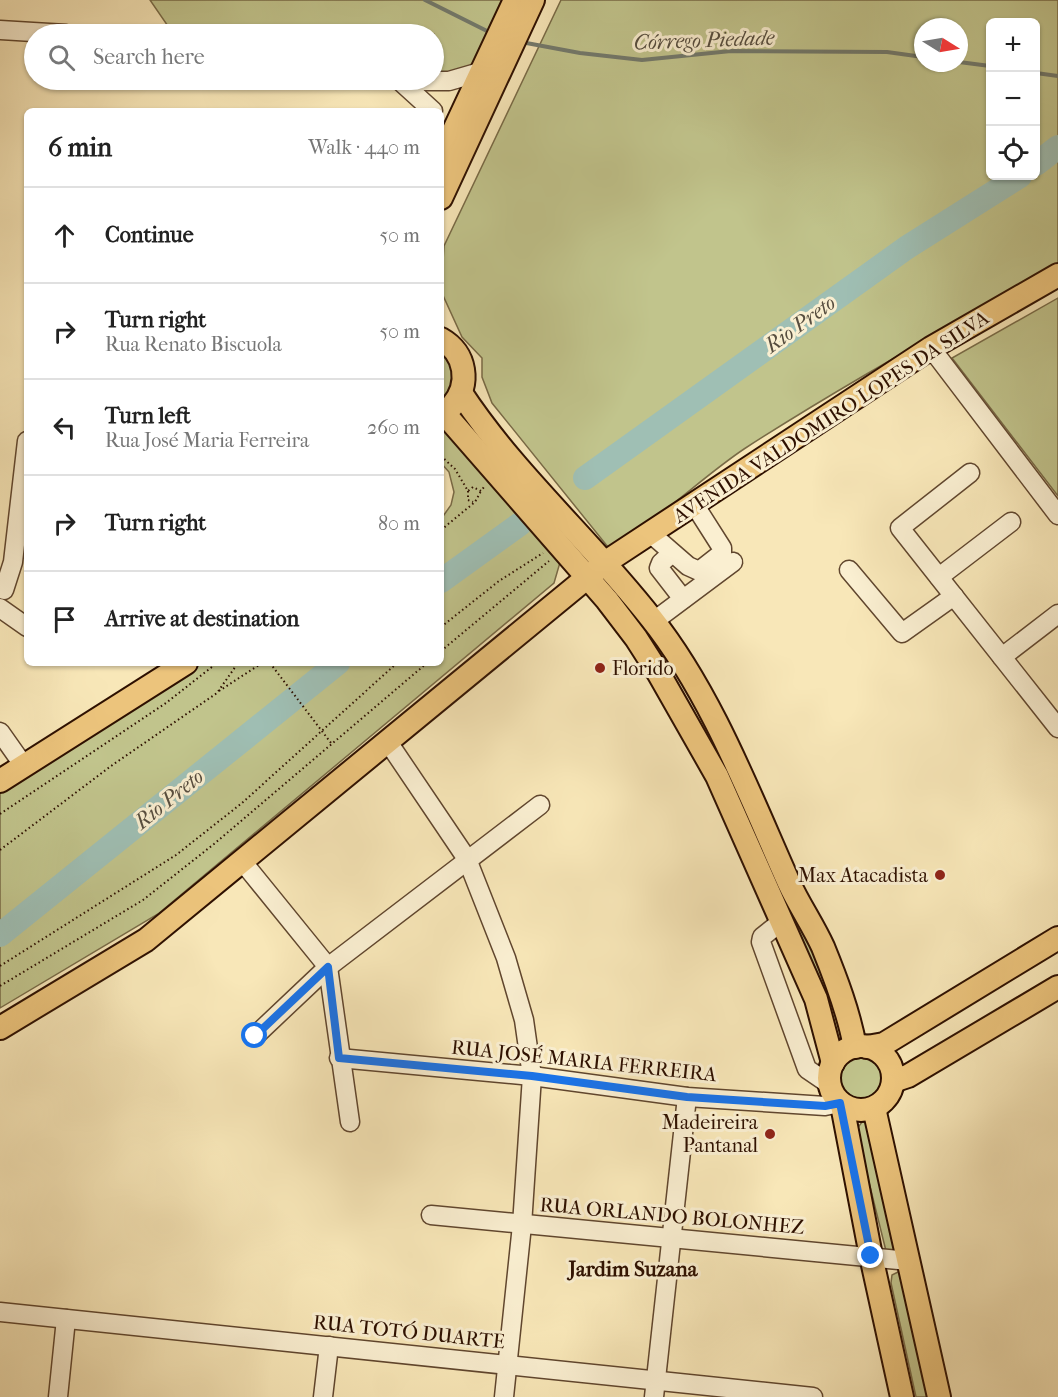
<!DOCTYPE html>
<html lang="en">
<head>
<meta charset="utf-8">
<style>
	body { margin:0; font-family:"IM FELL French Canon",serif; background:#f2f2f2; color:#222 }
	.controls { position:absolute; right:18px; top:18px; display:grid; overflow:hidden; border-radius:9px; box-shadow:0 2px 4px #0004 }
	.controls button { width:54px; height:54px; display:grid; place-items:center; padding:0; border:0; border-bottom:2px solid #e0e0e0; background:#fff; color:#222; font:30px sans-serif }
	.compass { position:absolute; left:914px; top:18px; width:54px; height:54px; border-radius:50%; background:#fff; box-shadow:0 2px 4px #0004; rotate:101deg }
	.stop { position:absolute; width:18px; height:18px; margin:-14px; border:4px solid #1a73e8; border-radius:50%; background:#fff }
	.stop.end { background:#1a73e8; border-color:#fff; box-shadow:0 2px 6px #0008 }
	.list { margin:0; padding:0; list-style:none }
	h2 { display:flex; justify-content:space-between; align-items:center; height:78px; margin:0; padding:0 24px; font-size:26px }
	h2 small { font-size:20px; font-weight:400; color:#767676 }
	.list li { display:grid; grid-template-columns:39px 1fr auto; gap:18px; align-items:center; box-sizing:border-box; height:96px; padding:0 24px; border-top:2px solid #e0e0e0 }
	.list b { display:block; font-size:22px; white-space:nowrap }
	.list p { margin:0; font-size:20px; white-space:nowrap; color:#767676 }
	.list em { font-size:20px; font-style:normal; color:#767676 }
	.icon { flex:none; width:33px; height:33px; fill:none; stroke:currentColor; stroke-width:2; stroke-linecap:round; stroke-linejoin:round }
	.map { position:relative; flex:none; width:1058px; height:1397px; overflow:hidden }
	.search { position:absolute; background:#fff; box-shadow:0 2px 4px #0004; left:24px; top:24px; width:420px; height:66px; display:flex; align-items:center; gap:15px; box-sizing:border-box; padding:0 21px; border-radius:33px; color:#767676; font-size:22px }
	.panel { position:absolute; background:#fff; box-shadow:0 2px 4px #0004; left:24px; top:108px; width:420px; height:558px; border-radius:9px }
	.map>svg:first-child { display:block }
	.green { fill:#c1c48c; stroke:#786a46; stroke-width:1.5; fill-rule:evenodd }
	.lines { fill:none; stroke-linecap:round; stroke-linejoin:round }
	.stream { stroke:#72796c; stroke-width:4 }
	.river { stroke:#9fbfb4; stroke-width:24 }
	.minor-casing { stroke:#60462e; stroke-width:21 }
	.major-casing { stroke:#2e1000; stroke-width:26 }
	.path { stroke:#2e1000; stroke-width:2; stroke-dasharray:1.5 3; stroke-linecap:butt }
	.minor { stroke:#faefd1; stroke-width:18 }
	.major { stroke:#ecc47c; stroke-width:22 }
	.route { stroke:#1a73e8; stroke-width:8 }
	.poi-dot { fill:#8f2418; stroke:#faefd1; stroke-width:2 }
	.labels { text-anchor:middle; dominant-baseline:central; stroke-width:6; stroke-linejoin:round; paint-order:stroke }
	.street-label { font-size:20px; fill:#2e1000; stroke:#faefd1 }
	.poi-label { font-size:20px; fill:#2e1000; stroke:#faefd1; text-anchor:end }
	.water-label { font-size:21px; font-style:italic; fill:#564d3f; stroke:#faefd1 }
	.neighbourhood-label { font-size:21px; font-weight:bold; fill:#2e1000; stroke:#faefd1 }
</style>
</head>
<body>
<div class="map">
<svg width="1058" height="1397" viewBox="0 0 1058 1397">
	<rect width="100%" height="100%" fill="#f8e7b8"/>
	<filter id="stains"><feTurbulence type="fractalNoise" baseFrequency=".00333" numOctaves="4"/><feColorMatrix values="0 0 0 0 .2 0 0 0 0 .09 0 0 0 0 .02 0 0 0 .5 -.17"/></filter>
	<radialGradient id="worn" r=".72"><stop offset=".6" stop-color="#630" stop-opacity="0"/><stop offset="1" stop-color="#630" stop-opacity=".3"/></radialGradient>
	<!-- green -->
	<g class="green">
		<path d="M150 0H509C491 36 481 78 434 77V34L172 32Z"/>
		<path d="M561 0H1058V265C953 325 846 383 744 449 698 480 658 522 608 547L492 403 482 377V358L462 337 441 291 444 246ZM990 22H1036V176H990ZM923 27H959V63H923Z"/>
		<polygon points="1058,298 1058,496 952,358"/>
		<path d="M441 352C463 370 457 387 441 405Z"/>
		<polygon points="441,429 449,433 561,559 554,583 158,914 0,1008 0,793 196,663 441,663 441,519 451,505 454,492 449,472 441,463"/>
		<polygon points="784,898 792,909 834,989 842,1038 834,1039"/>
		<circle cx="861" cy="1074" r="24"/>
		<polygon points="862,1122 867,1122 900,1251 887,1255 856,1130"/>
		<polygon points="898,1272 903,1277 931,1397 916,1397 891,1283 892,1275"/>
	</g>
	<g class="lines">
		<!-- stream -->
		<g class="stream">
			<polyline points="425,0 491,33"/>
			<polyline points="521,42 580,53 642,60 731,51 887,52 923,57"/>
			<polyline points="959,62 990,66"/>
			<polyline points="1036,73 1058,76"/>
		</g>
		<!-- river -->
		<g class="river">
			<polyline points="1036,164 1058,147"/>
			<polyline points="585,478 906,248 1020,176"/>
			<polyline points="441,581 520,524"/>
			<polyline points="0,935 338,663"/>
		</g>
		<defs>
			<g id="minor">
				<polyline points="0,30 66,34"/>
				<polyline points="399,80 433,111"/>
				<polyline points="401,81 449,81 480,72"/>
				<polyline points="931,348 1058,515"/>
				<polyline points="970,473 900,528 1058,728"/>
				<polyline points="650,533 688,566 699,571 722,553 722,548 694,504"/>
				<polyline points="672,553 661,563 659,568 683,599"/>
				<polyline points="849,570 902,633 954,596"/>
				<polyline points="939,577 1011,522"/>
				<polyline points="4,590 13,562 27,441"/>
				<polyline points="0,608 27,627"/>
				<polyline points="654,621 733,562"/>
				<polyline points="1002,657 1058,614"/>
				<polyline points="0,732 24,766"/>
				<polyline points="388,742 467,859 506,958 524,1020 532,1076 522,1225 504,1397"/>
				<polyline points="242,861 328,967 350,1122"/>
				<polyline points="781,922 762,937 761,942 807,1069 829,1084"/>
				<polyline points="255,1036 328,967 540,805"/>
				<polyline points="339,1058 532,1076 687,1097 825,1106 840,1103"/>
				<polyline points="431,1215 909,1261"/>
				<polyline points="0,1312 813,1397"/>
				<polyline points="58,1397 66,1319"/>
				<polyline points="323,1397 329,1346"/>
				<polyline points="654,1397 687,1097"/>
			</g>
			<g id="major">
				<polyline points="441,158 515,0"/>
				<polyline points="441,198 533,0"/>
				<path d="M441 339C466 353 471 384 452 406"/>
				<path d="M461 393C515 475 591 541 651 618 711 693 750 796 789 883 799 905 813 925 823 947 836 979 849 1013 855 1047"/>
				<polyline points="443,412 607,600 636,638 659,674 717,776 816,999 833,1063"/>
				<polyline points="0,781 186,663"/>
				<polyline points="0,1028 146,940 606,562 931,348 1058,275"/>
				<circle cx="861" cy="1078" r="32"/>
				<polyline points="867,1047 884,1044 1058,938"/>
				<polyline points="893,1081 908,1076 1058,987"/>
				<polyline points="842,1105 871,1256 902,1397"/>
				<polyline points="874,1108 939,1397"/>
			</g>
		</defs>
		<!-- minor casing -->
		<use href="#minor" class="minor-casing"/>
		<!-- major casing -->
		<use href="#major" class="major-casing"/>
		<!-- path -->
		<g class="path">
			<polyline points="441,456 455,469 468,491 473,487 481,491 484,487"/>
			<polyline points="468,491 468,500 473,502"/>
			<polyline points="441,530 475,502 481,491"/>
			<polyline points="441,627 499,581 543,553"/>
			<polyline points="441,651 549,561"/>
			<polyline points="270,663 331,743"/>
			<polyline points="219,691 262,663"/>
			<polyline points="0,814 166,703 217,663"/>
			<polyline points="0,850 111,766 217,693 238,663"/>
			<polyline points="0,966 176,855 242,803 397,663"/>
			<polyline points="0,986 143,900 214,844 427,663"/>
		</g>
		<!-- minor -->
		<use href="#minor" class="minor"/>
		<!-- major -->
		<use href="#major" class="major"/>
	</g>
	<g class="lines">
		<!-- route -->
		<polyline class="route" points="255,1036 328,967 339,1058 532,1076 687,1097 825,1106 840,1103 871,1256"/>
	</g>
	<!-- markers -->
	<g class="poi-dot">
		<circle cx="600" cy="668" r="6"/>
		<circle cx="940" cy="875" r="6"/>
		<circle cx="770" cy="1134" r="6"/>
	</g>
	<g class="labels">
		<!-- street labels -->
		<g class="street-label">
			<text transform="translate(831 417) rotate(-33)">AVENIDA VALDOMIRO LOPES DA SILVA</text>
			<text transform="translate(584 1061) rotate(6)">RUA JOSÉ MARIA FERREIRA</text>
			<text transform="translate(672 1216) rotate(5)">RUA ORLANDO BOLONHEZ</text>
			<text transform="translate(409 1332) rotate(6)">RUA TOTÓ DUARTE</text>
		</g>
		<!-- poi labels -->
		<g class="poi-label">
			<text x="612" y="668" text-anchor="start">Florido</text>
			<text x="928" y="875">Max Atacadista</text>
			<text x="758" y="1122">Madeireira<tspan x="758" dy="23">Pantanal</tspan></text>
		</g>
		<!-- water labels -->
		<g class="water-label">
			<text transform="translate(704 40) rotate(-2)">Córrego Piedade</text>
			<text transform="translate(800 324) rotate(-36)">Rio Preto</text>
			<text transform="translate(169 799) rotate(-39)">Rio Preto</text>
		</g>
		<!-- neighbourhood labels -->
		<g class="neighbourhood-label">
			<text x="633" y="1269">Jardim Suzana</text>
		</g>
	</g>
	<rect width="100%" height="100%" filter="url(#stains)"/>
	<rect width="100%" height="100%" fill="url(#worn)"/>
</svg>
<div class="controls">
<button>+</button>
<button>−</button>
<button><svg class="icon" aria-label="locate" viewBox="0 0 24 24"><circle cx="12" cy="12" r="6"/><path d="M12 2v4M12 18v4M2 12h4M18 12h4"/></svg></button>
</div>
<svg class="compass" viewBox="-18 -18 36 36"><path d="M0-13l5 13h-10z" fill="#e53935"/><path d="M0 13l5-13h-10z" fill="#767676"/></svg>
<div class="stop" style="left:255px;top:1036px"></div>
<div class="stop end" style="left:871px;top:1256px"></div>
<div class="search"><svg class="icon" aria-label="search" viewBox="0 0 24 24"><circle cx="10" cy="10" r="6"/><path d="M15 15l6 6"/></svg>Search here</div>
<section class="panel">
<h2>6 min<small>Walk · 440 m</small></h2>
<ul class="list">
<li><svg class="icon" aria-label="ahead" viewBox="0 0 24 24"><path d="M12 20V5M6 11l6-6 6 6"/></svg><div><b>Continue</b></div><em>50 m</em></li>
<li><svg class="icon" aria-label="right" viewBox="0 0 24 24"><path d="M7 20v-9h11M14 6l5 5-5 5"/></svg><div><b>Turn right</b><p>Rua Renato Biscuola</p></div><em>50 m</em></li>
<li><svg class="icon" aria-label="left" viewBox="0 0 24 24"><path d="M17 20v-9H6M10 6l-5 5 5 5"/></svg><div><b>Turn left</b><p>Rua José Maria Ferreira</p></div><em>260 m</em></li>
<li><svg class="icon" aria-label="right" viewBox="0 0 24 24"><path d="M7 20v-9h11M14 6l5 5-5 5"/></svg><div><b>Turn right</b></div><em>80 m</em></li>
<li><svg class="icon" aria-label="arrive" viewBox="0 0 24 24"><path d="M6 21V4h12l-3 4 3 4H6"/></svg><div><b>Arrive at destination</b></div></li>
</ul>
</section>
</div>
</body>
</html>
